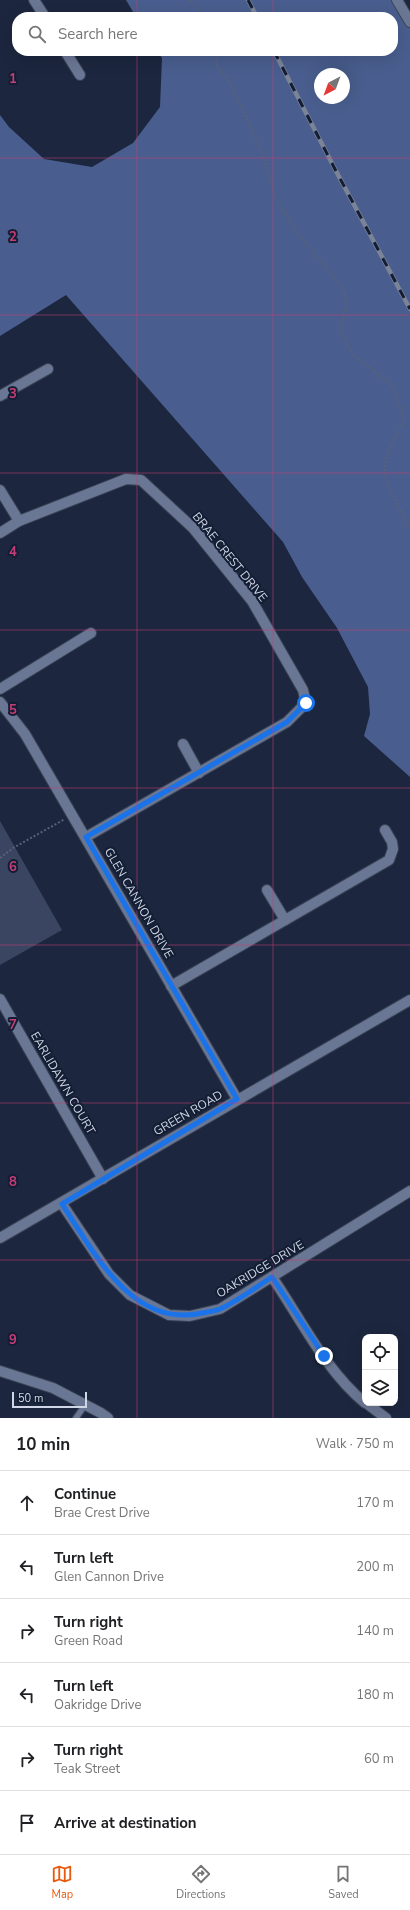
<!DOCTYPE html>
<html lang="en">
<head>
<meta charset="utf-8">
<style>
	body { margin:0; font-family:"Nunito Sans",sans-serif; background:#f2f2f2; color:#202124 }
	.controls { position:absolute; right:12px; bottom:12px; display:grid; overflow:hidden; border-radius:8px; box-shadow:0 4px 16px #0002 }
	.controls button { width:36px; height:36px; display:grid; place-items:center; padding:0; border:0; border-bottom:1px solid #e0e0e0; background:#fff; color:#202124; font:20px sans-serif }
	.compass { position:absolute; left:314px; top:68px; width:36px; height:36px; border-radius:50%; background:#fff; box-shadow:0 4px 16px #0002; rotate:221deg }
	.scale { position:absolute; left:12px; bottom:10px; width:75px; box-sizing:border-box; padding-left:4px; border:2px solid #cfd6e6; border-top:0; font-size:11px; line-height:14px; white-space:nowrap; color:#cfd6e6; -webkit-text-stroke:3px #131d33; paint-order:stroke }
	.stop { position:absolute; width:12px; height:12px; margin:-9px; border:3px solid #1a73e8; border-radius:50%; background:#fff }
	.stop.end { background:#1a73e8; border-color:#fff; box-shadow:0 1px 4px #0008 }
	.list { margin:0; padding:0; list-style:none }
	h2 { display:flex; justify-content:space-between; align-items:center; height:52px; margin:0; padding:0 16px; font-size:17px }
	h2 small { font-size:13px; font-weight:400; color:#757577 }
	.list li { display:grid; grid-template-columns:26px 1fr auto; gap:12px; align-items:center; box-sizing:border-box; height:64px; padding:0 16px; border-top:1px solid #e0e0e0 }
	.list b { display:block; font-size:15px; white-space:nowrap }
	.list p { margin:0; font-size:13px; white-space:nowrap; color:#757577 }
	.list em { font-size:13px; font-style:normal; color:#757577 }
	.icon { flex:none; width:22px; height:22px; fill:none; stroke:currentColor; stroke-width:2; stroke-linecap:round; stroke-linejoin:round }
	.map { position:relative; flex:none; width:410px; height:1418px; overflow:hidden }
	.search { position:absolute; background:#fff; box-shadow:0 4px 16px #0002; left:12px; right:12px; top:12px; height:44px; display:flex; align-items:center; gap:10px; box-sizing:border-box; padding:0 14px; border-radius:16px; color:#757577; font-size:15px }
	.sheet { height:436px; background:#fff }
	nav { display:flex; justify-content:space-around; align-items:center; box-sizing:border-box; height:56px; border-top:1px solid #e0e0e0; background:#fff; font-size:11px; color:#757577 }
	nav a { display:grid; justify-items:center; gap:2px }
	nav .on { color:#ea580c }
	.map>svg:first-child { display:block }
	.green { fill:#3a4661 }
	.forest { fill:#495e8e; fill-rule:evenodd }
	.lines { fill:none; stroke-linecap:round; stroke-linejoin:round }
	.service-casing { stroke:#3a4356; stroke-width:8 }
	.minor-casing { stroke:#3a4356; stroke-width:12 }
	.secondary-casing { stroke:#3a4356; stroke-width:12 }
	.path { stroke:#586176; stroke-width:2; stroke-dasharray:2 2; stroke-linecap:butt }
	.service { stroke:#6a7794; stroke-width:5.5 }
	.minor { stroke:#6a7794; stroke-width:10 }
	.secondary { stroke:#6a7794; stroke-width:10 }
	.rail-casing { stroke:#7b8397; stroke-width:4.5 }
	.rail { stroke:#131d33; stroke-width:3; stroke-dasharray:9; stroke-linecap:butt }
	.route { stroke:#1a73e8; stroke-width:5 }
	.grid { fill:none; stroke:#c53e77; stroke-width:1; stroke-opacity:0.55 }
	.labels { text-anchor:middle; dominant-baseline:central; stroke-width:4; stroke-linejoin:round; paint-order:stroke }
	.street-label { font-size:12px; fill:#cfd6e6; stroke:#131d33 }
	.grid-label { font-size:13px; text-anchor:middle; font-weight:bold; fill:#c53e77; stroke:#131d33; stroke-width:4; stroke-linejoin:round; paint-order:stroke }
</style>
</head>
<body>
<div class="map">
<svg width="410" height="1418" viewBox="0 0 410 1418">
	<rect width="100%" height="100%" fill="#1c263e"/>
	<!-- green -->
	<polygon class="green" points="0,821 62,930 0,965"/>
	<!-- forest -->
	<path class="forest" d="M126 0H402L410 13V777L364 736 370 714 368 687 337 628 302 577 283 542 66 295 0 336V115L9 127 44 159 92 167 133 143 160 107 162 58 157 51H393V17H136ZM320 74H344V98H320Z"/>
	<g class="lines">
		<defs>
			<polyline id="service" points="76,1418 85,1405"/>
			<g id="minor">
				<polyline points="34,0 45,17"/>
				<polyline points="65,51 80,75"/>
				<polyline points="0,396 48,369"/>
				<polyline points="0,490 19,521"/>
				<polyline points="0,533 19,521 126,479 141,480 193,528 252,601 303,690 306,703 287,722 86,837"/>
				<polyline points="0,689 91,633"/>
				<polyline points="0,702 25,734 237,1099"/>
				<polyline points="183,744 199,773"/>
				<polyline points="267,890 285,920"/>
				<polyline points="171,986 389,860 393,849 392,842 385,830"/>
				<polyline points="0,999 103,1179"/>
				<polyline points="62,1204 109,1274 130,1295 169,1315 190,1316 220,1309 410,1191"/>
				<polyline points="0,1238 410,1000"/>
				<path d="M272 1277C301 1319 325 1370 365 1403"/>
				<polyline points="366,1403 386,1418"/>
			</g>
			<g id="secondary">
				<polyline points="397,0 410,22"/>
				<polyline points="0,1371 53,1388 101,1413 108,1418"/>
			</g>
		</defs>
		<!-- service casing -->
		<use href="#service" class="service-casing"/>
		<!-- minor casing -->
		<use href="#minor" class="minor-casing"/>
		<!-- secondary casing -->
		<use href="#secondary" class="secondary-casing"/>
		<!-- path -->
		<g class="path">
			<polyline points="190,0 204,17"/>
			<path d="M215 51 217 66 230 83 261 150 276 199 299 235 343 288 347 304 340 330 353 355 393 386 404 420C398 432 384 457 385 470 386 485 402 514 410 528"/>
			<polyline points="0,858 13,848 65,819"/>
		</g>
		<!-- service -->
		<use href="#service" class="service"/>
		<!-- minor -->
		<use href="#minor" class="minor"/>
		<!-- secondary -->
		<use href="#secondary" class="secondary"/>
		<defs>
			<g id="rail">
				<polyline points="248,0 257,17"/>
				<polyline points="274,51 336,171 410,309"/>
			</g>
		</defs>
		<!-- rail casing -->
		<use href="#rail" class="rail-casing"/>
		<!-- rail -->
		<use href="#rail" class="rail"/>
	</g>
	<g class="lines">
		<!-- route -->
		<path class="route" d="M306 703 287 722 86 837 237 1099 62 1204C94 1252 132 1329 202 1313 208 1312 215 1311 220 1309 238 1301 256 1287 272 1277L324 1356"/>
	</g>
	<!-- grid -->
	<path class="grid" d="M137 0V17M273 0V17M137 51V1418M273 51V1418M0 158H410M0 315H410M0 473H410M0 630H410M0 788H410M0 945H410M0 1103H410M0 1260H410"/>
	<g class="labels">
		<!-- street labels -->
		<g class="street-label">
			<text transform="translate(230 557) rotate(51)">BRAE CREST DRIVE</text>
			<text transform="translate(139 903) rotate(60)">GLEN CANNON DRIVE</text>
			<text transform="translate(63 1083) rotate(60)">EARLIDAWN COURT</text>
			<text transform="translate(188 1113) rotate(-30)">GREEN ROAD</text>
			<text transform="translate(260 1269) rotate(-31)">OAKRIDGE DRIVE</text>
		</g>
	</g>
	<g class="grid-label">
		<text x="13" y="83">1</text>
		<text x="13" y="241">2</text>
		<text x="13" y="398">3</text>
		<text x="13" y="556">4</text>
		<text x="13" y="714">5</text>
		<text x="13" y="871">6</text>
		<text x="13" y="1029">7</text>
		<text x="13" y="1186">8</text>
		<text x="13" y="1344">9</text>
	</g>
</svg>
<div class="controls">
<button><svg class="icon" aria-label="locate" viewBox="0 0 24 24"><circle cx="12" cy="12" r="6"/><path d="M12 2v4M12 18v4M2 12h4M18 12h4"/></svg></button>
<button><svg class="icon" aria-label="layers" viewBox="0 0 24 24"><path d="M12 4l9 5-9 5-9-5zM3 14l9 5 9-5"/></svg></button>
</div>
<svg class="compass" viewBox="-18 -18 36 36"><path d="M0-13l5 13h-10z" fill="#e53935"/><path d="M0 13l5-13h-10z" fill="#757577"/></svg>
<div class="scale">50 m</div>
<div class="stop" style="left:306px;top:703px"></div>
<div class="stop end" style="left:324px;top:1356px"></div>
<div class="search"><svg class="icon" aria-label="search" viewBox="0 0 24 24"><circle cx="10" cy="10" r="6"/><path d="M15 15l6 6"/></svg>Search here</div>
</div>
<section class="sheet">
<h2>10 min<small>Walk · 750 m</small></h2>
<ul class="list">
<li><svg class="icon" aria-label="ahead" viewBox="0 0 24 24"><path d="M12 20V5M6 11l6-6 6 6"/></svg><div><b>Continue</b><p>Brae Crest Drive</p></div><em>170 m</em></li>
<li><svg class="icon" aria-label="left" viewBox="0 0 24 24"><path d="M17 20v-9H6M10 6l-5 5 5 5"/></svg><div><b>Turn left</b><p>Glen Cannon Drive</p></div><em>200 m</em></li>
<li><svg class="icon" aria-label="right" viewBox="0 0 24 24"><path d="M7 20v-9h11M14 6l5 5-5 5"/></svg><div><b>Turn right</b><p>Green Road</p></div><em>140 m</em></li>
<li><svg class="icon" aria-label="left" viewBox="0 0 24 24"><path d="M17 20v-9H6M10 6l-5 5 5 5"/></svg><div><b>Turn left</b><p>Oakridge Drive</p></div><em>180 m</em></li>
<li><svg class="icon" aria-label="right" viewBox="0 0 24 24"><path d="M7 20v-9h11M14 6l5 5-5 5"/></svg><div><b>Turn right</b><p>Teak Street</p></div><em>60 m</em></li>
<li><svg class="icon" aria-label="arrive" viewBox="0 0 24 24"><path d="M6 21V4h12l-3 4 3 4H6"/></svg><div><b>Arrive at destination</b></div></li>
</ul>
</section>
<nav>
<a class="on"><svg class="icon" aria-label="map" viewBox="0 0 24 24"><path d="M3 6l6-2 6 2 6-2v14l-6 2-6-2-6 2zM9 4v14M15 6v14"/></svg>Map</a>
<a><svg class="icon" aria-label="directions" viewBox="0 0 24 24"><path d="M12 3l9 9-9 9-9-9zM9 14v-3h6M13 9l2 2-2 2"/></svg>Directions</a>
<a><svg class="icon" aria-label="saved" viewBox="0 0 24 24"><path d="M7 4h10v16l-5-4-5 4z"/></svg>Saved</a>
</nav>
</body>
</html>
